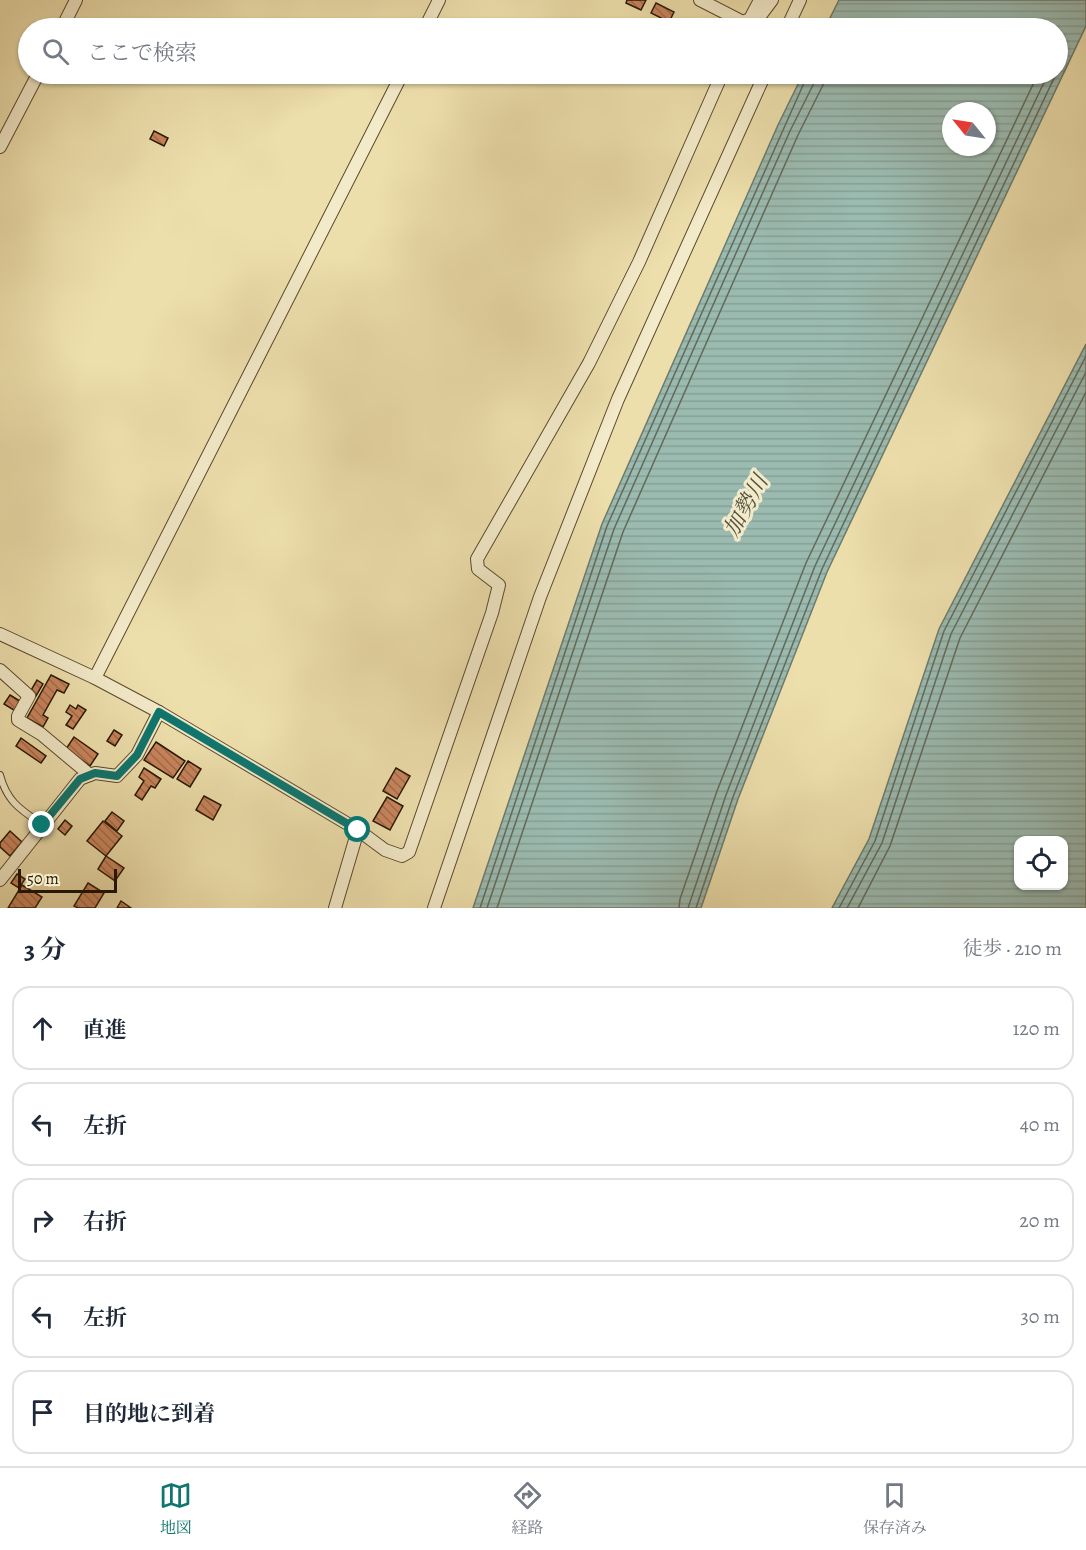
<!DOCTYPE html>
<html lang="ja">
<head>
<meta charset="utf-8">
<style>
	body { margin:0; font-family:Alegreya,"Noto Serif JP",serif; background:#f6f6f7; color:#1f2937 }
	.controls { position:absolute; right:18px; bottom:18px; display:grid; overflow:hidden; border-radius:12px; box-shadow:0 2px 4px #0004 }
	.controls button { width:54px; height:54px; display:grid; place-items:center; padding:0; border:0; border-bottom:2px solid #e0e1e3; background:#fff; color:#1f2937; font:30px sans-serif }
	.compass { position:absolute; left:942px; top:102px; width:54px; height:54px; border-radius:50%; background:#fff; box-shadow:0 2px 4px #0004; rotate:300deg }
	.scale { position:absolute; left:18px; bottom:15px; width:99px; box-sizing:border-box; padding-left:6px; border:3px solid #291904; border-top:0; font-size:16px; line-height:21px; white-space:nowrap; color:#291904; -webkit-text-stroke:4px #f3eac9; paint-order:stroke }
	.stop { position:absolute; width:18px; height:18px; margin:-14px; border:4px solid #0f766e; border-radius:50%; background:#fff }
	.stop.end { background:#0f766e; border-color:#fff; box-shadow:0 2px 6px #0008 }
	.list { margin:0; padding:0; list-style:none }
	h2 { display:flex; justify-content:space-between; align-items:center; height:78px; margin:0; padding:0 24px; font-size:26px }
	h2 small { font-size:20px; font-weight:400; color:#747a83 }
	.list li { display:grid; grid-template-columns:39px 1fr auto; gap:18px; align-items:center; box-sizing:border-box; height:84px; margin:0 12px 12px; padding:0 12px; border:2px solid #e0e1e3; border-radius:18px }
	.list b { display:block; font-size:22px; white-space:nowrap }
	.list em { font-size:20px; font-style:normal; color:#747a83 }
	.icon { flex:none; width:33px; height:33px; fill:none; stroke:currentColor; stroke-width:2; stroke-linecap:round; stroke-linejoin:round }
	.map { position:relative; flex:none; width:1086px; height:908px; overflow:hidden }
	.search { position:absolute; background:#fff; box-shadow:0 2px 4px #0004; left:18px; right:18px; top:18px; height:66px; display:flex; align-items:center; gap:15px; box-sizing:border-box; padding:0 21px; border-radius:33px; color:#747a83; font-size:22px }
	.sheet { height:558px; background:#fff }
	nav { display:flex; justify-content:space-around; align-items:center; box-sizing:border-box; height:84px; border-top:2px solid #e0e1e3; background:#fff; font-size:16px; color:#747a83 }
	nav a { display:grid; justify-items:center; gap:3px }
	nav .on { color:#0f766e }
	.map>svg:first-child { display:block }
	.water { fill:url(#water-rules); stroke:#6d7a6c; stroke-width:1.5; fill-rule:evenodd }
	.lines { fill:none; stroke-linecap:round; stroke-linejoin:round }
	.shore { stroke:#626a5a; stroke-width:1.5 }
	.building { fill:url(#building-back-hatch); stroke:#291904; stroke-width:1.5 }
	.service-casing { stroke:#5a4a2e; stroke-width:8 }
	.minor-casing { stroke:#5a4a2e; stroke-width:14 }
	.service { stroke:#f3eac9; stroke-width:6 }
	.minor { stroke:#f3eac9; stroke-width:12 }
	.route { stroke:#0f766e; stroke-width:8 }
	.labels { text-anchor:middle; dominant-baseline:central; stroke-width:6; stroke-linejoin:round; paint-order:stroke }
	.water-label { font-size:22px; font-style:italic; fill:#515241; stroke:#f3eac9 }
</style>
</head>
<body>
<div class="map">
<svg width="1086" height="908" viewBox="0 0 1086 908">
	<defs>
		<pattern id="water-rules" width="6" height="5" patternUnits="userSpaceOnUse" patternTransform="scale(1.5)"><rect width="6" height="5" fill="#9bbbb1"/><path d="M0 2.5h6" fill="none" stroke="#86a097"/></pattern>
		<pattern id="building-back-hatch" width="6" height="6" patternUnits="userSpaceOnUse" patternTransform="scale(1.5)"><rect width="6" height="6" fill="#c9855d"/><path d="M-1 5l2 2M0 0l6 6M5-1l2 2" fill="none" stroke="#a36c4b"/></pattern>
	</defs>
	<rect width="100%" height="100%" fill="#eddfac"/>
	<filter id="stains"><feTurbulence type="fractalNoise" baseFrequency=".00333" numOctaves="4"/><feColorMatrix values="0 0 0 0 .2 0 0 0 0 .09 0 0 0 0 .02 0 0 0 .5 -.17"/></filter>
	<radialGradient id="worn" r=".72"><stop offset=".6" stop-color="#630" stop-opacity="0"/><stop offset="1" stop-color="#630" stop-opacity=".3"/></radialGradient>
	<!-- water -->
	<g class="water">
		<path d="M839 0H1086V26L827 572 738 799 701 908H473L602 524 778 125 803 74H1058V28H825ZM951 111H987V147H951Z"/>
		<path d="M1086 344V908H832L869 839 939 629ZM1018 840H1064V885H1018Z"/>
	</g>
	<g class="lines">
		<!-- shore -->
		<g class="shore">
			<polyline points="480,908 607,526 808,74"/>
			<polyline points="487,908 614,529 790,131 815,81 816,74"/>
			<polyline points="497,908 623,532 798,135 823,85 825,74"/>
			<polyline points="679,908 680,899 717,791 806,563 1038,74"/>
			<polyline points="688,908 726,795 815,566 1048,74"/>
			<polyline points="696,908 733,797 822,569 1056,74"/>
			<polyline points="839,908 875,841 944,631 1086,356"/>
			<polyline points="847,908 882,843 951,634 1086,372"/>
			<polyline points="858,908 890,846 960,638 1086,392"/>
		</g>
	</g>
	<!-- building -->
	<g class="building">
		<polygon points="627,0 646,0 641,10 626,3"/>
		<polygon points="656,3 674,12 669,22 651,13"/>
		<polygon points="154,131 168,138 164,146 150,139"/>
		<polygon points="51,675 69,684 64,693 57,690 43,715 48,718 43,727 27,718"/>
		<polygon points="37,680 43,684 36,696 30,692"/>
		<polygon points="10,695 23,703 17,712 4,704"/>
		<polygon points="70,705 76,709 78,705 86,710 73,729 66,725 72,716 66,712"/>
		<polygon points="114,730 122,735 115,746 107,741"/>
		<polygon points="74,737 98,754 90,766 66,749"/>
		<polygon points="21,738 46,756 41,763 16,746"/>
		<polygon points="156,742 185,761 173,778 144,760"/>
		<polygon points="188,761 201,769 190,787 177,779"/>
		<polygon points="144,768 161,779 155,788 151,786 142,800 135,795 144,781 139,777"/>
		<polygon points="396,768 410,776 397,799 383,791"/>
		<polygon points="204,796 221,805 213,820 196,810"/>
		<polygon points="387,797 403,806 390,830 373,821"/>
		<polygon points="112,812 124,821 117,831 105,821"/>
		<polygon points="65,820 72,826 65,835 58,829"/>
		<polygon points="103,821 122,836 106,856 87,841"/>
		<polygon points="10,831 22,842 10,856 0,847 0,843"/>
		<polygon points="106,856 124,868 115,881 98,869"/>
		<polygon points="17,874 25,879 19,888 11,883"/>
		<polygon points="88,883 104,893 95,908 78,908 74,906"/>
		<polygon points="22,885 42,897 35,908 8,908"/>
		<polygon points="121,901 131,908 117,908"/>
	</g>
	<g class="lines">
		<defs>
			<path id="service" d="M0 775C7 802 21 810 43 825"/>
			<g id="minor">
				<polyline points="700,0 743,22"/>
				<polyline points="754,18 760,16 772,0"/>
				<polyline points="741,27 743,22 750,19 760,0"/>
				<polyline points="62,28 76,0"/>
				<polyline points="425,28 439,0"/>
				<polyline points="787,28 800,0"/>
				<polyline points="0,147 38,74"/>
				<polyline points="0,634 95,678 159,712 358,830 385,850 402,856 409,852 492,613 499,585 478,569 477,559 589,363 639,262 722,74"/>
				<polyline points="0,670 29,696 18,716 18,720 41,734 90,775"/>
				<polyline points="95,678 402,74"/>
				<polyline points="0,880 80,779 95,773 117,776 137,755 159,712"/>
				<polyline points="335,908 358,830"/>
				<polyline points="434,908 540,597 618,399 765,74"/>
			</g>
		</defs>
		<!-- service casing -->
		<use href="#service" class="service-casing"/>
		<!-- minor casing -->
		<use href="#minor" class="minor-casing"/>
		<!-- service -->
		<use href="#service" class="service"/>
		<!-- minor -->
		<use href="#minor" class="minor"/>
	</g>
	<g class="lines">
		<!-- route -->
		<polyline class="route" points="42,825 80,779 95,773 117,776 137,755 159,712 358,830"/>
	</g>
	<g class="labels">
		<!-- water labels -->
		<g class="water-label">
			<text transform="translate(746 506) rotate(-61)">加勢川</text>
		</g>
	</g>
	<rect width="100%" height="100%" filter="url(#stains)"/>
	<rect width="100%" height="100%" fill="url(#worn)"/>
</svg>
<div class="controls">
<button><svg class="icon" aria-label="locate" viewBox="0 0 24 24"><circle cx="12" cy="12" r="6"/><path d="M12 2v4M12 18v4M2 12h4M18 12h4"/></svg></button>
</div>
<svg class="compass" viewBox="-18 -18 36 36"><path d="M0-13l5 13h-10z" fill="#e53935"/><path d="M0 13l5-13h-10z" fill="#747a83"/></svg>
<div class="scale">50 m</div>
<div class="stop" style="left:358px;top:830px"></div>
<div class="stop end" style="left:42px;top:825px"></div>
<div class="search"><svg class="icon" aria-label="search" viewBox="0 0 24 24"><circle cx="10" cy="10" r="6"/><path d="M15 15l6 6"/></svg>ここで検索</div>
</div>
<section class="sheet">
<h2>3 分<small>徒歩 · 210 m</small></h2>
<ul class="list">
<li><svg class="icon" aria-label="ahead" viewBox="0 0 24 24"><path d="M12 20V5M6 11l6-6 6 6"/></svg><div><b>直進</b></div><em>120 m</em></li>
<li><svg class="icon" aria-label="left" viewBox="0 0 24 24"><path d="M17 20v-9H6M10 6l-5 5 5 5"/></svg><div><b>左折</b></div><em>40 m</em></li>
<li><svg class="icon" aria-label="right" viewBox="0 0 24 24"><path d="M7 20v-9h11M14 6l5 5-5 5"/></svg><div><b>右折</b></div><em>20 m</em></li>
<li><svg class="icon" aria-label="left" viewBox="0 0 24 24"><path d="M17 20v-9H6M10 6l-5 5 5 5"/></svg><div><b>左折</b></div><em>30 m</em></li>
<li><svg class="icon" aria-label="arrive" viewBox="0 0 24 24"><path d="M6 21V4h12l-3 4 3 4H6"/></svg><div><b>目的地に到着</b></div></li>
</ul>
</section>
<nav>
<a class="on"><svg class="icon" aria-label="map" viewBox="0 0 24 24"><path d="M3 6l6-2 6 2 6-2v14l-6 2-6-2-6 2zM9 4v14M15 6v14"/></svg>地図</a>
<a><svg class="icon" aria-label="directions" viewBox="0 0 24 24"><path d="M12 3l9 9-9 9-9-9zM9 14v-3h6M13 9l2 2-2 2"/></svg>経路</a>
<a><svg class="icon" aria-label="saved" viewBox="0 0 24 24"><path d="M7 4h10v16l-5-4-5 4z"/></svg>保存済み</a>
</nav>
</body>
</html>
